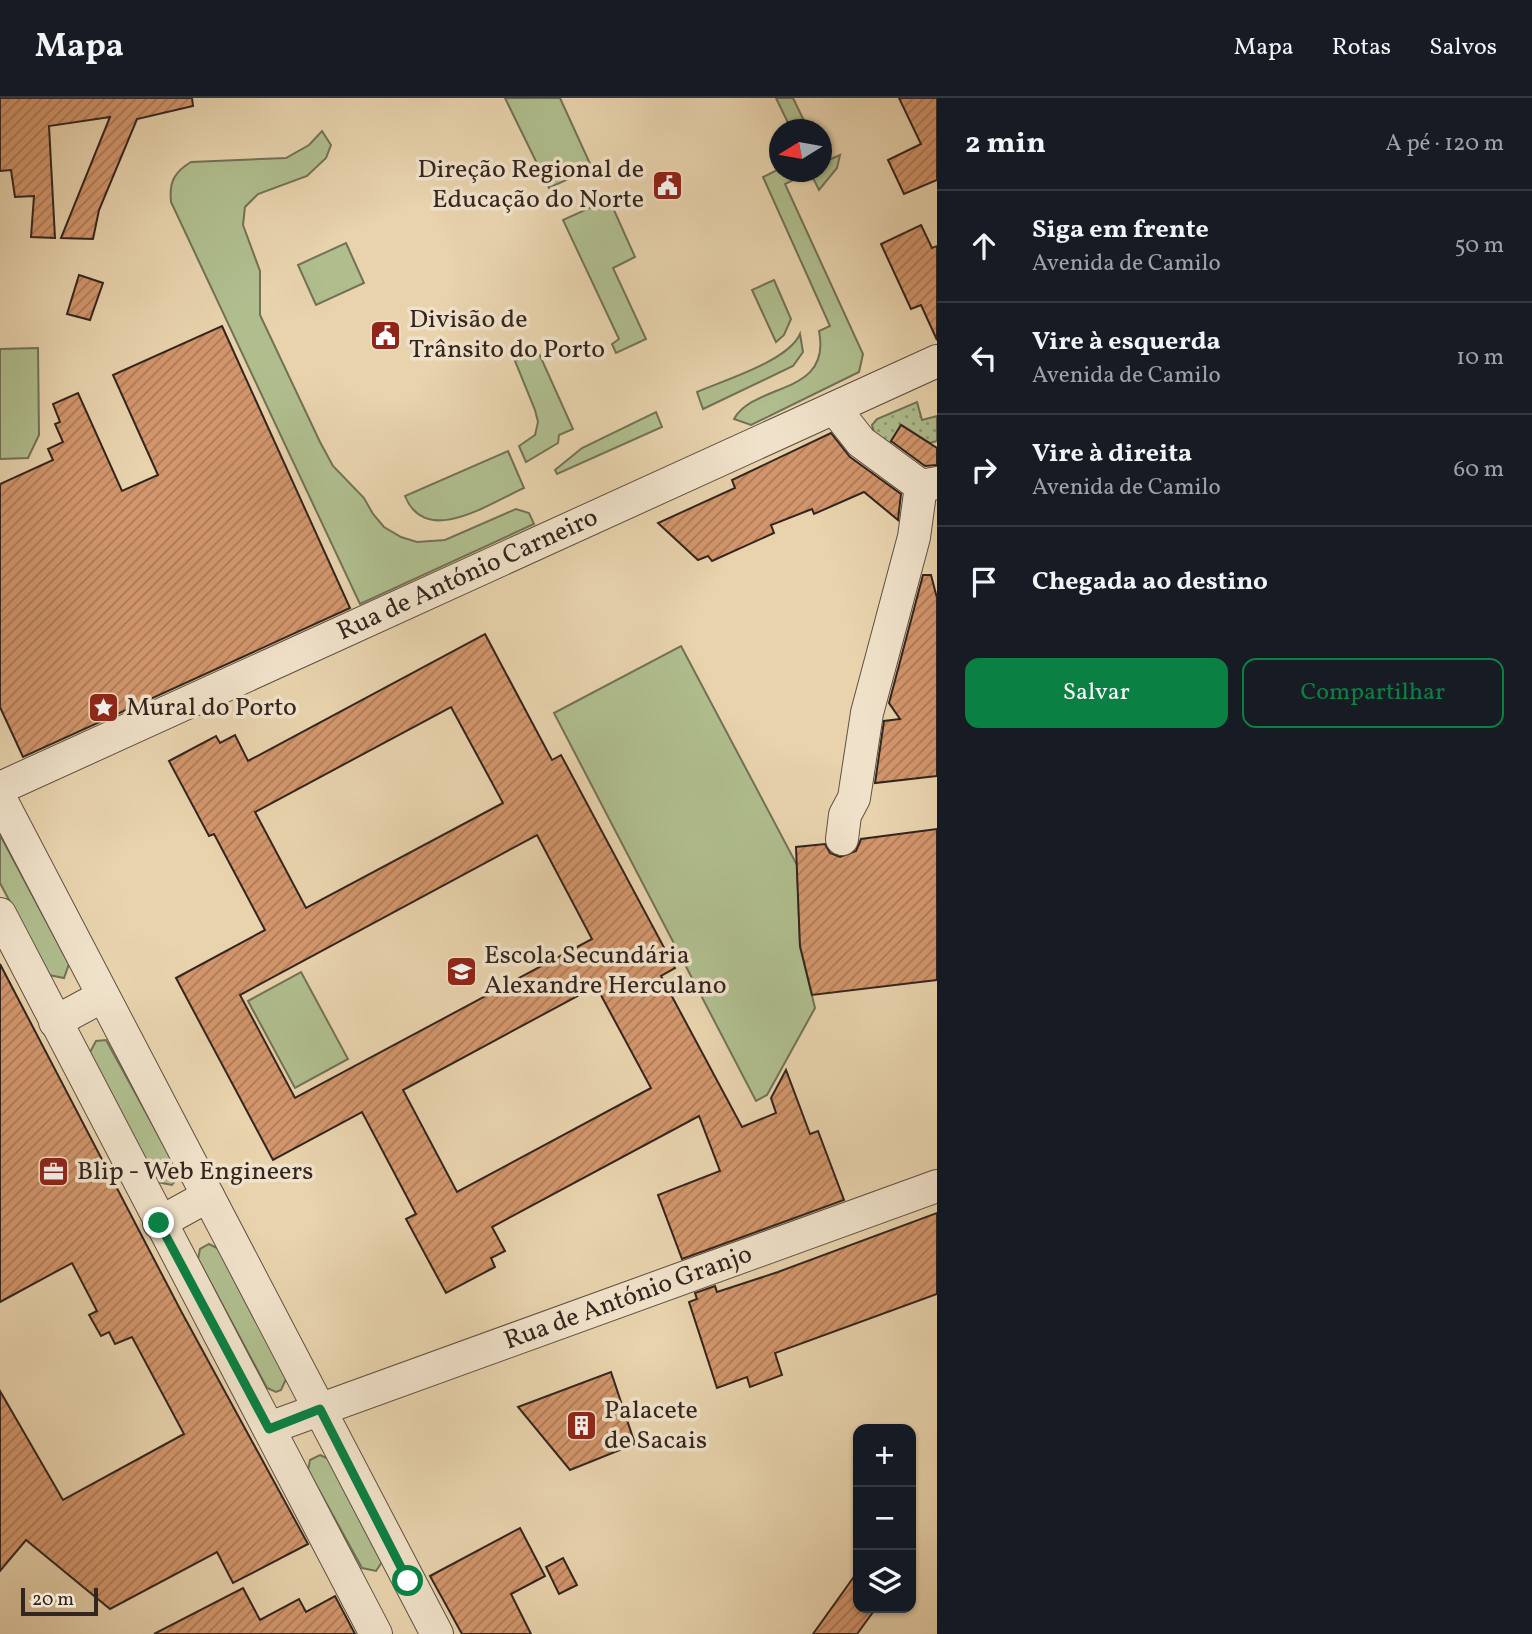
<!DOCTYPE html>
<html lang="pt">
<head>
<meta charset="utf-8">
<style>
	body { margin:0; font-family:Vollkorn,serif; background:#242831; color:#f1f3f6 }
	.controls { position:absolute; right:21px; bottom:21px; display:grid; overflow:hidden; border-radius:14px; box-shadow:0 2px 5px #0004 }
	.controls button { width:63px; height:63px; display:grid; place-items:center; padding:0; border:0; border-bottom:2px solid #363941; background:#171b24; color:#f1f3f6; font:35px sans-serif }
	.compass { position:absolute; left:769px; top:21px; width:63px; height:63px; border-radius:50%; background:#171b24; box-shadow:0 2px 5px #0004; rotate:259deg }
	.scale { position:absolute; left:21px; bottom:18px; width:77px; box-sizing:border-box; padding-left:7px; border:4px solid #33251f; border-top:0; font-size:19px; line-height:24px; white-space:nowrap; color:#33251f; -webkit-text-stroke:5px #f0e2ca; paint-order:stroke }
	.stop { position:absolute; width:21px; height:21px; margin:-16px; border:5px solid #0b8043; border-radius:50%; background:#fff }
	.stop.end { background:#0b8043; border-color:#fff; box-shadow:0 2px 7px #0008 }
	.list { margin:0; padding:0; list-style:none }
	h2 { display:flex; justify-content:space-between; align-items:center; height:91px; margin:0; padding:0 28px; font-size:30px }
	h2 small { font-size:23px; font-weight:400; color:#9ea1a6 }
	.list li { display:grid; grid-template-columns:46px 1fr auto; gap:21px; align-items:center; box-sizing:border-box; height:112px; padding:0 28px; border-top:2px solid #363941 }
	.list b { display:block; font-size:26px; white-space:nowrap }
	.list p { margin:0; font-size:23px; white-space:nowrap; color:#9ea1a6 }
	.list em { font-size:23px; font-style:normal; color:#9ea1a6 }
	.actions { display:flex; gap:14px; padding:21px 28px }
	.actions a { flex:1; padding:16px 0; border:2px solid #0b8043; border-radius:14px; text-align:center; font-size:24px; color:#0b8043 }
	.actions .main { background:#0b8043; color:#fff }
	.icon { flex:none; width:38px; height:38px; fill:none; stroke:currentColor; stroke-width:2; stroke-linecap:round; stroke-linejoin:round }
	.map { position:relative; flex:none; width:937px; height:1536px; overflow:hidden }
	header { display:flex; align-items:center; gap:42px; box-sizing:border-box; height:98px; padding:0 35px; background:#171b24; border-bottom:2px solid #363941 }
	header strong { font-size:33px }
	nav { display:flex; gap:38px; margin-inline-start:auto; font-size:24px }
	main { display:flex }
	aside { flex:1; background:#171b24 }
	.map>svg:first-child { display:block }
	.grass { fill:url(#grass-dots); stroke:#727256; stroke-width:2 }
	.green { fill:#b0be8e; stroke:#727256; stroke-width:2 }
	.building { fill:url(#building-hatch); stroke:#33251f; stroke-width:2; fill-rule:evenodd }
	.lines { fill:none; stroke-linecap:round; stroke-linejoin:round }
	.minor-casing { stroke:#605042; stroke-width:34 }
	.minor { stroke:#f0e2ca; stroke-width:32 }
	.route { stroke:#0b8043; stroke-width:9 }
	.labels { text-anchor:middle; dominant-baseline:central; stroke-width:7; stroke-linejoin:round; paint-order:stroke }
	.poi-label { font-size:26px; fill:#33251f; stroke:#f0e2ca; text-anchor:start }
	.street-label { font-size:26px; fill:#33251f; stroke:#f0e2ca }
</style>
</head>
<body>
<header>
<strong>Mapa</strong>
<nav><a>Mapa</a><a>Rotas</a><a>Salvos</a></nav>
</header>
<main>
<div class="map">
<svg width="937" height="1536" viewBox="0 0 937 1536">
	<defs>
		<pattern id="grass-dots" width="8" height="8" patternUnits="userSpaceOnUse" patternTransform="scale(1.75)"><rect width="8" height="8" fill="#b0be8e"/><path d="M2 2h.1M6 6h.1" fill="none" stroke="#909a73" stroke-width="1.8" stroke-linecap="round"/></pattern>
		<pattern id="building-hatch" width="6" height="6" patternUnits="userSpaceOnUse" patternTransform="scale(1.75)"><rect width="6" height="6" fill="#d3966c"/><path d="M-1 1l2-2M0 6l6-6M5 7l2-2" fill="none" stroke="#ac7a58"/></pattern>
	</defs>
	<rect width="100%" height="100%" fill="#e8d3ad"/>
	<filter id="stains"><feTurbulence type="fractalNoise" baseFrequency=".00286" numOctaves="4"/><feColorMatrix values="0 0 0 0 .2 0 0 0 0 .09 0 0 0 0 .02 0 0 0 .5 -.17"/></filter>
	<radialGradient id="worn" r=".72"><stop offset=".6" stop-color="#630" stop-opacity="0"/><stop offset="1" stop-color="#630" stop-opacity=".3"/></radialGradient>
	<!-- grass -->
	<polygon class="grass" points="917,304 922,322 937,318 937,343 930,345 902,327 888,348 875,339 872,327 877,321"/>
	<!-- green -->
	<g class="green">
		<polygon points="505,0 560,0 592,70 549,90"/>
		<polygon points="776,0 793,0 808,31 791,31"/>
		<path d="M322 33 331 47 326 60 307 78 258 96 245 109 243 127 260 173V217L320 344 333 368 364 400 373 416 384 429 401 439 417 444 445 442 516 411 529 415 534 426 360 506 171 104C169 84 174 74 191 64L286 60 309 47Z"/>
		<path d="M840 57 837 70 819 92 810 74 785 86 863 256 859 274 751 327 734 321C755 284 832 298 819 233L830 228 763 79 779 71 822 74V61L824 64Z"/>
		<polygon points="609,101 635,159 613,170 646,241 616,255 612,246 619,241 563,122"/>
		<polygon points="346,145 364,185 316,207 298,167"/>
		<polygon points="774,182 791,221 784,237 776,244 752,192"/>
		<path d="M800 236 803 254 793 268 703 311 697 294C725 282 788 263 800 236Z"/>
		<polygon points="38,250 39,337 28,360 0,361 0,251"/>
		<polygon points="537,251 573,331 559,337 558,345 526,364 519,348 535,337 538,324 535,312 515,263"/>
		<polygon points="656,314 662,329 557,376 555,372 582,350"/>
		<path d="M508 353 524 390C490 405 426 450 405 398Z"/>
		<polygon points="681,548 797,767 800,848 815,910 767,997 756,1003 554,615"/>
		<polygon points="0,737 69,866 64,880 49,877 0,785"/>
		<polygon points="301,874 348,961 295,990 248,903"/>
		<polygon points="106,942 178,1073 178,1079 172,1087 157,1084 89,956 96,943"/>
		<polygon points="209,1146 219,1151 287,1279 281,1292 276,1294 267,1290 198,1161 200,1151"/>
		<polygon points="320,1357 329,1361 382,1464 376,1473 362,1470 308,1372 310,1362"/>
	</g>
	<!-- building -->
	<g class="building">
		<polygon points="0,0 192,0 193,8 137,21 99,112 93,141 61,140 110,19 49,28 55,140 31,139 34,98 15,99 11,72 0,73"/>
		<polygon points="899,0 937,0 937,82 904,96 888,62 921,46"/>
		<polygon points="921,127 932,150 937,148 937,242 921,207 911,211 881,146"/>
		<polygon points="79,177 103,185 90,222 67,216"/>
		<polygon points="222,228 350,510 23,659 0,609 0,386 53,362 48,351 63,344 55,326 60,324 53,306 78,295 122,393 158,377 113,277"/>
		<polygon points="901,327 937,350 937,367 925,368 891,343"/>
		<polygon points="831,335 850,359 901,396 898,422 864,394 814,416 812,411 771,427 774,435 712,463 708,458 698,462 658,425 735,390 732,382"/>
		<polygon points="923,477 931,477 937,500 937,678 875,685 884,623 900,621 889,605"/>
		<path d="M485 536 552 662 561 657 675 870 661 878 742 1029 776 1015 771 1000 786 972 810 1036 818 1033 844 1102 682 1161 658 1097 720 1073 699 1018 492 1129 505 1153 491 1160 495 1169 446 1195 406 1121 416 1116 362 1014 273 1062 176 880 265 832 214 736 209 738 169 663 216 638 220 645 235 637 248 663ZM451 609 503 705 306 810 255 714ZM537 737 592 841 295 1000 240 897ZM596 888 651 990 457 1094 403 992Z"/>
		<polygon points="937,731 937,882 812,897 800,848 796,749 825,746 830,755 840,759 856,753 861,741"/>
		<polygon points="0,866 181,1213 308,1446 233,1485 217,1454 110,1511 26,1442 0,1473 0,1293 63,1402 184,1336 132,1239 115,1246 109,1234 101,1238 89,1217 97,1213 72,1165 0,1204"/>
		<polygon points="937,1115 937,1196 775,1255 782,1277 750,1289 747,1279 717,1290 689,1204 697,1201 695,1195 715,1188 717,1194 778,1174"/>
		<polygon points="611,1274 635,1346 570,1372 518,1309"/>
		<polygon points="520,1430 545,1478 511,1496 531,1536 462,1536 430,1478"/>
		<polygon points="563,1460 577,1487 559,1496 546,1469"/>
		<polygon points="858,1473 858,1510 876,1510 857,1536 813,1536"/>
		<polygon points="243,1490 260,1522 299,1501 306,1514 335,1498 355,1536 154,1536"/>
	</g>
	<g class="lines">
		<defs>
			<g id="minor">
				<polyline points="835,311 861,344 921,388 937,385"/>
				<path id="s1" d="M0 690 937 263"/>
				<polyline points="0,700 437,1536"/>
				<polyline points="842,741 845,717 854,700 867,615 914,439 921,388"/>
				<polyline points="0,816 376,1536"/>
				<polyline points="55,924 103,898"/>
				<polyline points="159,1125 208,1098"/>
				<path id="s2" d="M269 1330 937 1088"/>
			</g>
		</defs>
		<!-- minor casing -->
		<use href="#minor" class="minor-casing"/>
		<!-- minor -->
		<use href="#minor" class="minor"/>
	</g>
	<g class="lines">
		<!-- route -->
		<polyline class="route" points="159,1125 269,1331 320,1311 408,1483"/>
	</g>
	<!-- icons -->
	<defs>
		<symbol id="civic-square" viewBox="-11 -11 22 22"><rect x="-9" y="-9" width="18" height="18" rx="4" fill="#8f2418" stroke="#f0e2ca"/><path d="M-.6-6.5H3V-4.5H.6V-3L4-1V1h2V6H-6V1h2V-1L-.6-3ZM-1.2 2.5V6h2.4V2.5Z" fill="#fff"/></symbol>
		<symbol id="sight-square" viewBox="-11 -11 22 22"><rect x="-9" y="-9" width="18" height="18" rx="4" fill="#8f2418" stroke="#f0e2ca"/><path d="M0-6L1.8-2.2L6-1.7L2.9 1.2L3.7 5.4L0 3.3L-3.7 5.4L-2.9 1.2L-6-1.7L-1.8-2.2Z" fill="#fff"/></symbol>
		<symbol id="school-square" viewBox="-11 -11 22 22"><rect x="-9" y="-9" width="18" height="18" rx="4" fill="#8f2418" stroke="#f0e2ca"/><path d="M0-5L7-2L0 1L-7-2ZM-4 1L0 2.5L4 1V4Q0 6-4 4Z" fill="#fff"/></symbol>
		<symbol id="office-square" viewBox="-11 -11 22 22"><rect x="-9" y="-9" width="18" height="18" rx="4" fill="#8f2418" stroke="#f0e2ca"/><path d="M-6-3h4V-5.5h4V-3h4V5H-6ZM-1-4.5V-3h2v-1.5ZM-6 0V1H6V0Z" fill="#fff"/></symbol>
		<symbol id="building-square" viewBox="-11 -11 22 22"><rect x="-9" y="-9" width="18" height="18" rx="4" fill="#8f2418" stroke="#f0e2ca"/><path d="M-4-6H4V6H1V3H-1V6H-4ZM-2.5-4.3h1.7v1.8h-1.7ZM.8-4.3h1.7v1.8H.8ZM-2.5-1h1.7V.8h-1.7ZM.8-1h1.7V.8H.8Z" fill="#fff"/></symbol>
	</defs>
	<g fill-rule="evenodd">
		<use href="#civic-square" x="650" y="70" width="35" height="35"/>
		<use href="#civic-square" x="368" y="220" width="35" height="35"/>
		<use href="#sight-square" x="86" y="592" width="35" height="35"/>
		<use href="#school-square" x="444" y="856" width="35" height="35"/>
		<use href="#office-square" x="36" y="1056" width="35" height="35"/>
		<use href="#building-square" x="564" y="1310" width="35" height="35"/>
	</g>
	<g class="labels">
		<!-- poi labels -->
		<g class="poi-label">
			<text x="644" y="72" text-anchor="end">Direção Regional de<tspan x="644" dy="30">Educação do Norte</tspan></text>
			<text x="409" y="222">Divisão de<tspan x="409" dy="30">Trânsito do Porto</tspan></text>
			<text x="126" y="610">Mural do Porto</text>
			<text x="484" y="858">Escola Secundária<tspan x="484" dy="30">Alexandre Herculano</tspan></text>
			<text x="77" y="1074">Blip - Web Engineers</text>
			<text x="604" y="1313">Palacete<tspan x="604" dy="30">de Sacais</tspan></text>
		</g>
		<!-- street labels -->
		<g class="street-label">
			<text stroke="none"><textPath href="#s1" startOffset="514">Rua de António Carneiro</textPath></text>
			<text stroke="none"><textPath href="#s2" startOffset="382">Rua de António Granjo</textPath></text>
		</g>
	</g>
	<rect width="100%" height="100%" filter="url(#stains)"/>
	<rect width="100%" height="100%" fill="url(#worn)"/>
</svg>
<div class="controls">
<button>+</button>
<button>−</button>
<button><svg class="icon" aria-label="layers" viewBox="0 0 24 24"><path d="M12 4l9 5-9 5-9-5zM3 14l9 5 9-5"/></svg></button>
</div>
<svg class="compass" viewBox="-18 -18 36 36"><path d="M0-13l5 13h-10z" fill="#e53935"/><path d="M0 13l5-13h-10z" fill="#9ea1a6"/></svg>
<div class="scale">20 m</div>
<div class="stop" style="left:408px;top:1483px"></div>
<div class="stop end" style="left:159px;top:1125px"></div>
</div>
<aside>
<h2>2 min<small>A pé · 120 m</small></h2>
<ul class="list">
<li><svg class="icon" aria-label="ahead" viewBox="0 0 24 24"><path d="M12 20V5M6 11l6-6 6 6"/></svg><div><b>Siga em frente</b><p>Avenida de Camilo</p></div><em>50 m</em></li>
<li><svg class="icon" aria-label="left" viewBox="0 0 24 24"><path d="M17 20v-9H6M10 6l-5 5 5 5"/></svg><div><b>Vire à esquerda</b><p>Avenida de Camilo</p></div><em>10 m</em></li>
<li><svg class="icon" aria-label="right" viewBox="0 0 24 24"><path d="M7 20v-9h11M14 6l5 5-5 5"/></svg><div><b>Vire à direita</b><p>Avenida de Camilo</p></div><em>60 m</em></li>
<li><svg class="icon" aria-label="arrive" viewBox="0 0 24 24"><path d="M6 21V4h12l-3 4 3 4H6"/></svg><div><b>Chegada ao destino</b></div></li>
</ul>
<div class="actions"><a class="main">Salvar</a><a>Compartilhar</a></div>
</aside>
</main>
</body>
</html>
